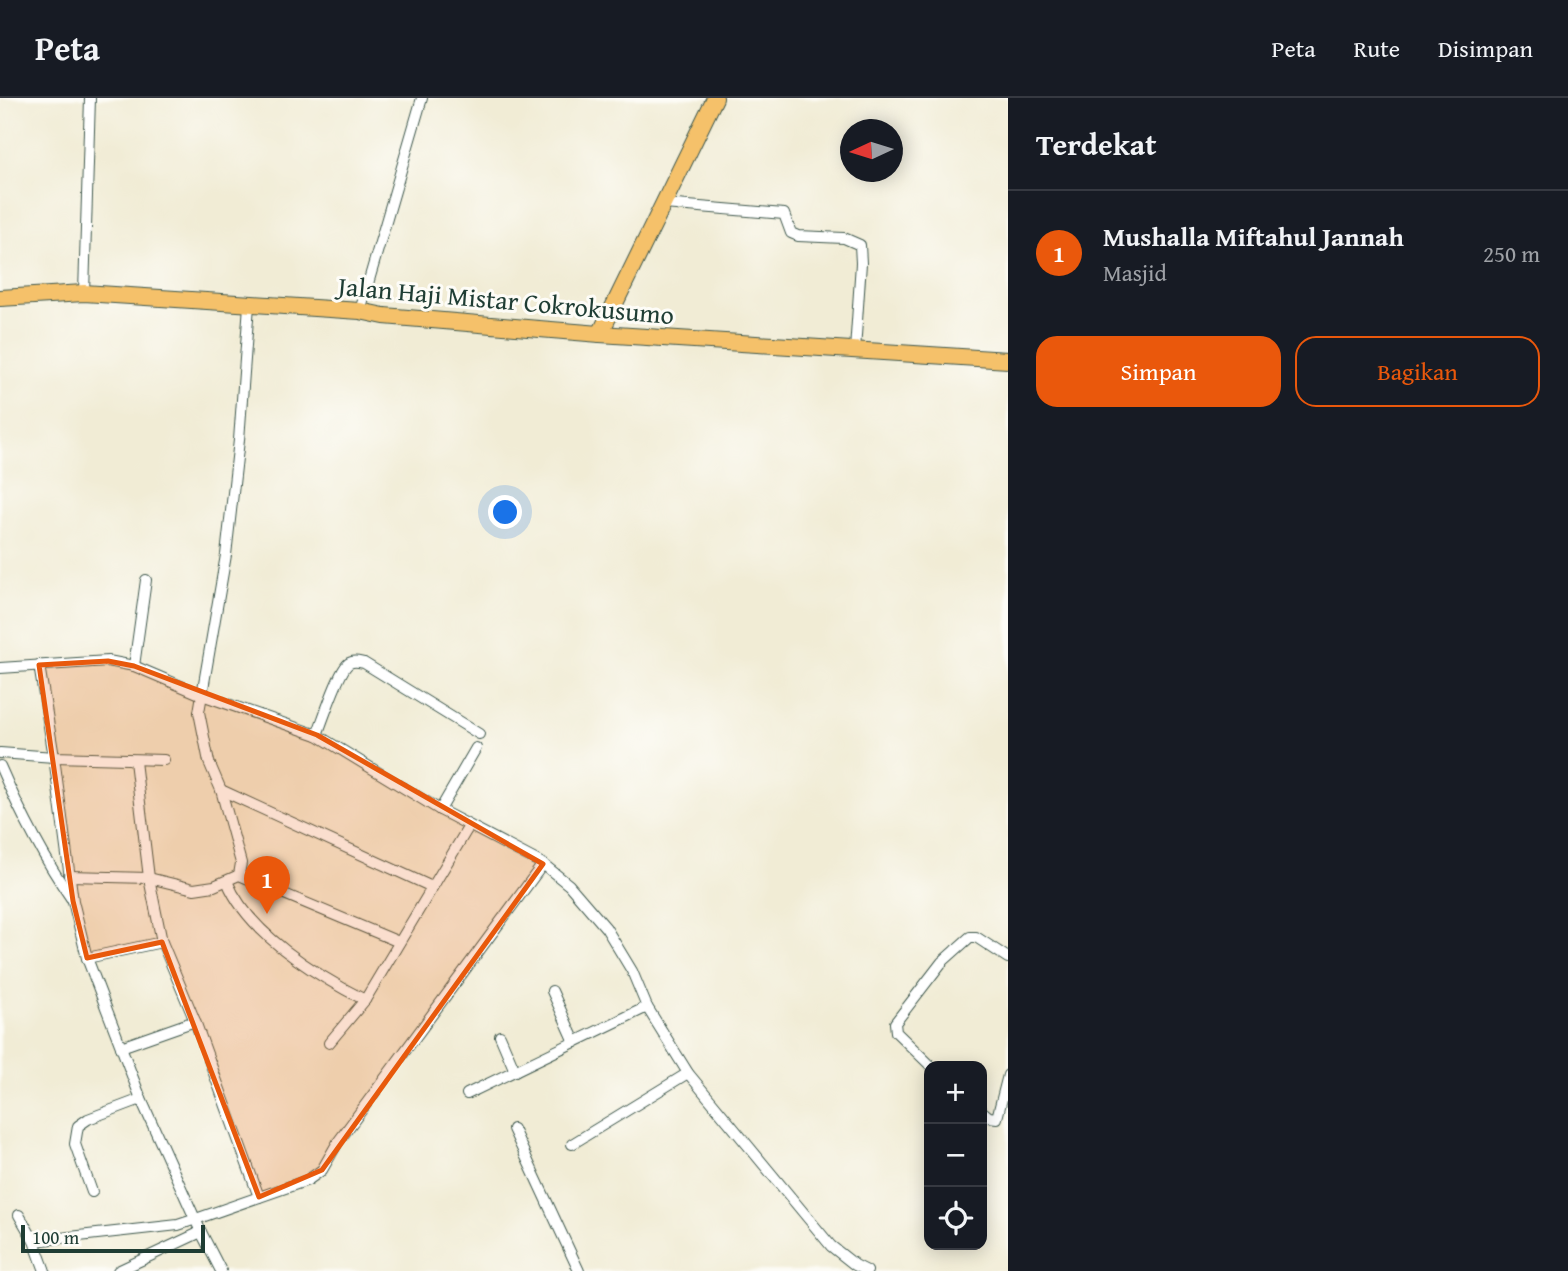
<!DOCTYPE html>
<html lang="id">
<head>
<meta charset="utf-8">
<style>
	body { margin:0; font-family:"Gentium Book Plus",serif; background:#242831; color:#f1f3f6 }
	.controls { position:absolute; right:21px; bottom:21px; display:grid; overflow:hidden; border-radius:14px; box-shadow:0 4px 18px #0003 }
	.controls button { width:63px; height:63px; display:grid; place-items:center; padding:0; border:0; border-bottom:2px solid #363941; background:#171b24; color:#f1f3f6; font:35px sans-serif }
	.compass { position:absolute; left:840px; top:21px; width:63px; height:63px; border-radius:50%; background:#171b24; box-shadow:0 4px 18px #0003; rotate:266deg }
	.scale { position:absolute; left:21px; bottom:18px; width:184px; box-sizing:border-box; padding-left:7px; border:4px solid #1f3d34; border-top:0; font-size:19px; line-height:24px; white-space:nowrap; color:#1f3d34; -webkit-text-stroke:5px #fdfcf7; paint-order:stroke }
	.you { position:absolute; left:506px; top:415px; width:24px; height:24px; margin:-18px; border:5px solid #fff; border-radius:50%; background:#1a73e8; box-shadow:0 0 0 10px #1a73e833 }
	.badge { display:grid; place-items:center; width:46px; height:46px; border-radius:50%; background:#ea580c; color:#fff; font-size:23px; font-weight:700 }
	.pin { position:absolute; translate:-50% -58px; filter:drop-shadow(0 2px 4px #0008) }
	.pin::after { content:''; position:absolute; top:37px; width:24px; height:21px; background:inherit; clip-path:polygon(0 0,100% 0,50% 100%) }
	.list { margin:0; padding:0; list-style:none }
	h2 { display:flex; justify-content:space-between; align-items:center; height:91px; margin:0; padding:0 28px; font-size:30px }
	h2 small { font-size:23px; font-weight:400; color:#9ea1a6 }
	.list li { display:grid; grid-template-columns:46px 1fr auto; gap:21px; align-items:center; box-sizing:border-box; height:126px; padding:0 28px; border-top:2px solid #363941 }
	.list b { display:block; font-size:26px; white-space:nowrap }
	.list p { margin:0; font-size:23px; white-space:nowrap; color:#9ea1a6 }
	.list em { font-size:23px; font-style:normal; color:#9ea1a6 }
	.actions { display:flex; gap:14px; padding:21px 28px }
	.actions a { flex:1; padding:16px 0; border:2px solid #ea580c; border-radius:21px; text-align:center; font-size:24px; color:#ea580c }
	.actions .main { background:#ea580c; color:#fff }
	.icon { flex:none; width:38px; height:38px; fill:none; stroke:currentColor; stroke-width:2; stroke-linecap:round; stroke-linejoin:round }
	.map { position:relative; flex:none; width:1008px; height:1173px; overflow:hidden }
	header { display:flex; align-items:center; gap:42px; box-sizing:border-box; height:98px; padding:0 35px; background:#171b24; border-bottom:2px solid #363941 }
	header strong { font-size:33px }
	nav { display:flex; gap:38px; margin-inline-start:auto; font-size:24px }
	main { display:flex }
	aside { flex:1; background:#171b24 }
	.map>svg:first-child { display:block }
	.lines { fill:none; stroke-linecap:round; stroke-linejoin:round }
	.minor-casing { stroke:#3e574c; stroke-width:12 }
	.primary-casing { stroke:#3e574c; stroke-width:18 }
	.minor { stroke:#fff; stroke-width:10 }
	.primary { stroke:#f5c16b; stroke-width:16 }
	.marked { fill:#e8590c; fill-opacity:0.2; stroke:#e8590c; stroke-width:5; stroke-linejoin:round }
	.labels { text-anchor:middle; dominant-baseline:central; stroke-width:6; stroke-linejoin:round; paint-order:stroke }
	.street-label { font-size:26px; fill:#1f3d34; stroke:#fdfcf7 }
</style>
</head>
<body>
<header>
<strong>Peta</strong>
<nav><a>Peta</a><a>Rute</a><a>Disimpan</a></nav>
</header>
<main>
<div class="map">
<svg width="1008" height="1173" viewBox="0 0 1008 1173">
	<rect width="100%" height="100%" fill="#fdfcf7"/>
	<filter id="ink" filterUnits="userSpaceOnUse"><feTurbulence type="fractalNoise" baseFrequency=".0143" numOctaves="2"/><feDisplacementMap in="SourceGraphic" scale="14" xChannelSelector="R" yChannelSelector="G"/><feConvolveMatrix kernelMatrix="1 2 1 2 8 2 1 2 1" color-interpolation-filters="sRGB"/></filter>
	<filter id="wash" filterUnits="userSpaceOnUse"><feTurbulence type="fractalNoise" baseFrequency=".00686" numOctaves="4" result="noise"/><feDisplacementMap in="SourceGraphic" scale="28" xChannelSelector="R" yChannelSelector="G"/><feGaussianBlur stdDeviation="1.57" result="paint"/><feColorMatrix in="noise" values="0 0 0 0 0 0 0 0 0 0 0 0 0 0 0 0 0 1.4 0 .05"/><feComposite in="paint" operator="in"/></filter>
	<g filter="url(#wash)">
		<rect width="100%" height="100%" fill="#f1ecd5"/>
	</g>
	<g filter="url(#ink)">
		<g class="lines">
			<defs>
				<g id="minor">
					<polyline points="664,106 784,116 791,135 798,138 844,140 860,147 861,165 855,252"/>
					<polyline points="84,195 90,0"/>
					<polyline points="360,213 422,0"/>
					<polyline points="39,567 54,659 73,803 87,860 141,1001 201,1134 221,1173"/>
					<polyline points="134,568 146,482"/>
					<polyline points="0,570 108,563 134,568 202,597 317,637 440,712 543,766 569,787 606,830 632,873 647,909 688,975 831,1148 855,1167 867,1173"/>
					<path d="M317 637C323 622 338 575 348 566 353 562 359 564 364 565L479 636"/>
					<polyline points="0,655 54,659 164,662"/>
					<polyline points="135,663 149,780 162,844 195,923 259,1099"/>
					<path d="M0 668C20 714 42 758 71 800"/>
					<polyline points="221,692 432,789"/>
					<polyline points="440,712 476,650"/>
					<polyline points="239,777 241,765 221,692 209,664 199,614 226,457 239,342 249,207"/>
					<polyline points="69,778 149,780 194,791 214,788 239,777 399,844"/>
					<path d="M227 783C248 835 316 877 365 902"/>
					<polyline points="87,860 162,844"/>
					<polyline points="552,893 575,944"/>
					<polyline points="500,938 515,973"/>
					<polyline points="329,945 365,902 469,728"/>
					<polyline points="121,949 195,923"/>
					<polyline points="931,968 896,934 895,925 942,864 970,839 976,839 1008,860"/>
					<polyline points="467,996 647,909"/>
					<polyline points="982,1013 989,1019 997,1020 1008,977"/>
					<polyline points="513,1031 579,1173"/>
					<polyline points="572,1046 688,975"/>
					<polyline points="92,1094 75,1046 78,1028 88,1021 141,1001"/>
					<polyline points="19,1117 34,1143 45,1173"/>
					<polyline points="34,1143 178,1127 196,1121 308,1082 322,1072 338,1044 543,766"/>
					<polyline points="118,1173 201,1134"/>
				</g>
				<g id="primary">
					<polyline points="0,200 84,195 360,213 384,218 600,236 1008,262"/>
					<polyline points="600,236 715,0"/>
				</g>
			</defs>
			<!-- minor casing -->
			<use href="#minor" class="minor-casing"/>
			<!-- primary casing -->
			<use href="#primary" class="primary-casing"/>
			<!-- minor -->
			<use href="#minor" class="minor"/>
			<!-- primary -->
			<use href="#primary" class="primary"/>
		</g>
	</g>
	<!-- marked area -->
	<path class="marked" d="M108 563 134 568 317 637 543 766 322 1072 259 1099 162 844 87 860 73 803 39 567Z"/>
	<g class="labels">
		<!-- street labels -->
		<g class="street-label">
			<text transform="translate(506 202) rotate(5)">Jalan Haji Mistar Cokrokusumo</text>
		</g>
	</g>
</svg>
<div class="controls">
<button>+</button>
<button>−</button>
<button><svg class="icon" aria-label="locate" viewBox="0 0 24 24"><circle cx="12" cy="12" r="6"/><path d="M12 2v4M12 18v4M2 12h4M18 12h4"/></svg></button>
</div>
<svg class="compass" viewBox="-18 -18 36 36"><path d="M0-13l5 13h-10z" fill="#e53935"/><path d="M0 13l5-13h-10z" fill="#9ea1a6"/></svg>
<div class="scale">100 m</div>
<div class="you"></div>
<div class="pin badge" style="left:267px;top:816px">1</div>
</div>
<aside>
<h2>Terdekat<small></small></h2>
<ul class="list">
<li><span class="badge">1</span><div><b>Mushalla Miftahul Jannah</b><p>Masjid</p></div><em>250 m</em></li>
</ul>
<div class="actions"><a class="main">Simpan</a><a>Bagikan</a></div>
</aside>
</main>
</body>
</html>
